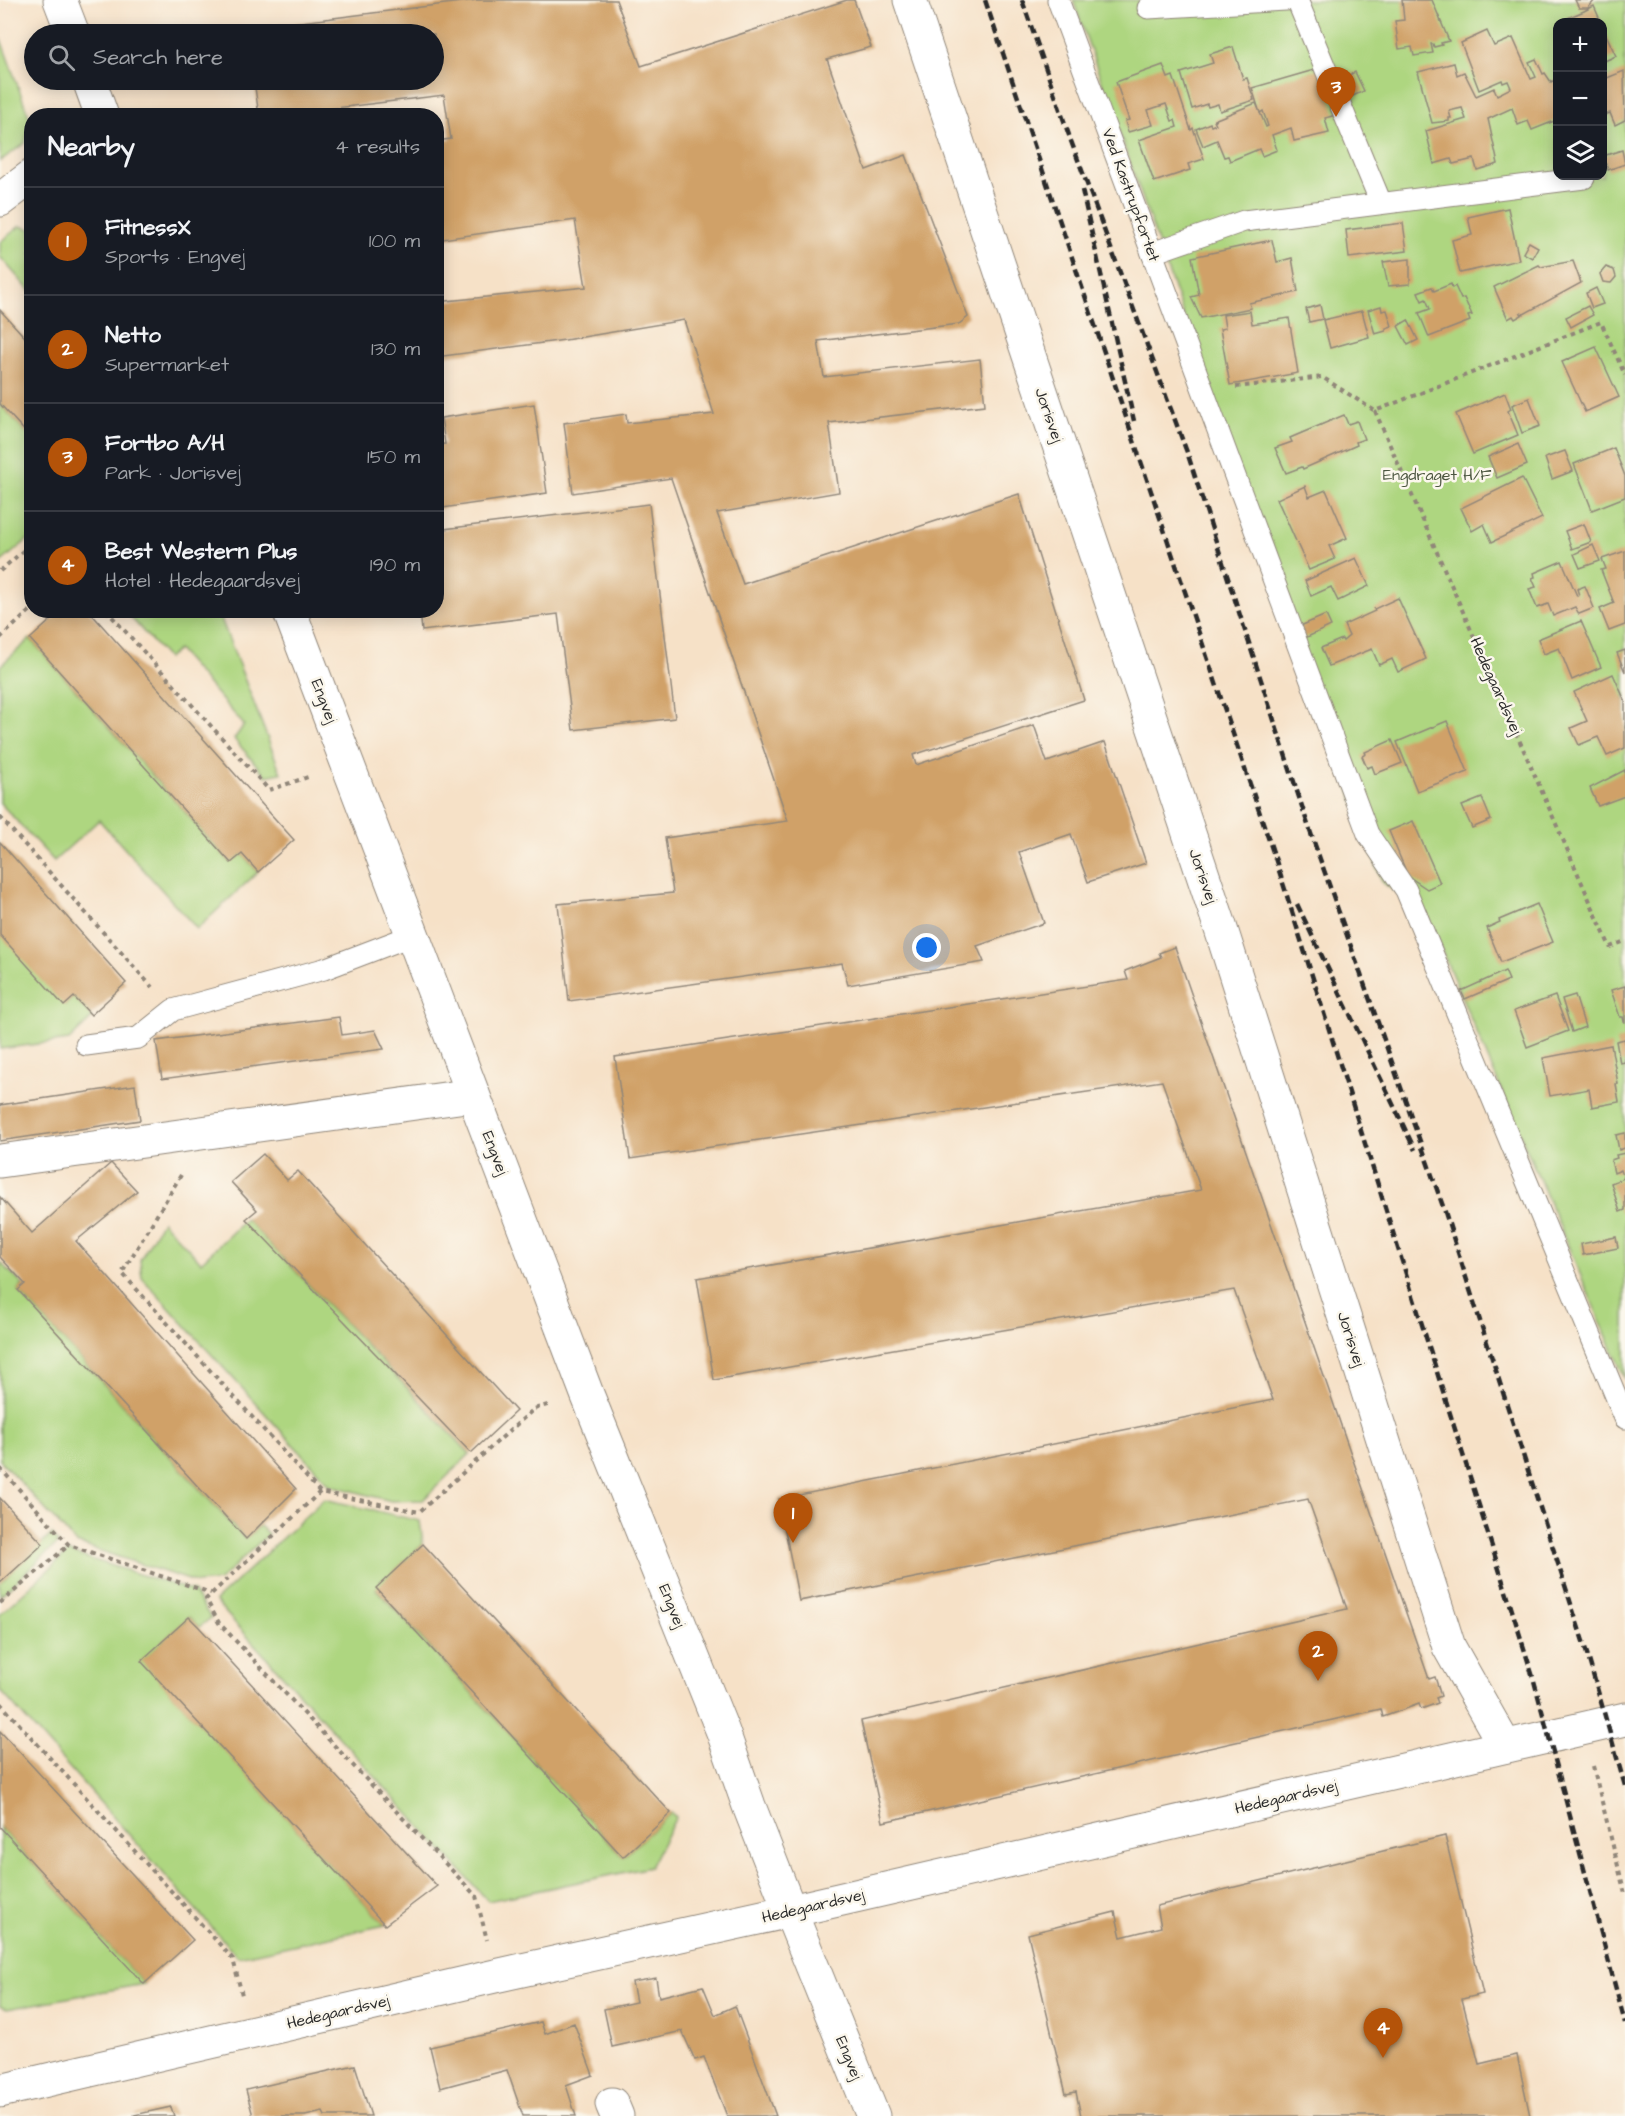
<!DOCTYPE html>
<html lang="en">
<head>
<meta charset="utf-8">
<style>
	body { margin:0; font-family:"Architects Daughter",sans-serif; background:#242831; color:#f1f3f6 }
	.controls { position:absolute; right:18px; top:18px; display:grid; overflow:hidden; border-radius:12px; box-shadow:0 3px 15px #0003 }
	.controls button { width:54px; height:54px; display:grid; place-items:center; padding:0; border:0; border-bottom:2px solid #363941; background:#171b24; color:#f1f3f6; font:30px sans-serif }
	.you { position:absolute; left:927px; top:948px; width:21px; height:21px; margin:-15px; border:4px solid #fff; border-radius:50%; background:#1a73e8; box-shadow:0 0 0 9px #1a73e833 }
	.badge { display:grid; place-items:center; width:39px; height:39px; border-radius:50%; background:#b45309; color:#fff; font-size:20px; font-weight:700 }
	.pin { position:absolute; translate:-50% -50px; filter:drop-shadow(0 2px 3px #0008) }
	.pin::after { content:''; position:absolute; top:32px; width:21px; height:18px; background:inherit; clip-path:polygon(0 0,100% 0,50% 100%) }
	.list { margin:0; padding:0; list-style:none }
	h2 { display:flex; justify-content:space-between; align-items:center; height:78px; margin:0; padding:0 24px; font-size:26px }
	h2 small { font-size:20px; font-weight:400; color:#9ea1a6 }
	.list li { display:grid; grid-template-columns:39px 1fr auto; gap:18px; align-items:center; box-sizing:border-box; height:108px; padding:0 24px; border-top:2px solid #363941 }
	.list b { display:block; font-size:22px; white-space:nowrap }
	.list p { margin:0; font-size:20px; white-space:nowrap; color:#9ea1a6 }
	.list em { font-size:20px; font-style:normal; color:#9ea1a6 }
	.icon { flex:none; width:33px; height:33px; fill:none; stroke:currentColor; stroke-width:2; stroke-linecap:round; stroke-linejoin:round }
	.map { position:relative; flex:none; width:1625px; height:2116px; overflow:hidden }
	.search { position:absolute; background:#171b24; box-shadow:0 3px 15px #0003; left:24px; top:24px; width:420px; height:66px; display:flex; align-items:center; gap:15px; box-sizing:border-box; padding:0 21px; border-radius:33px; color:#9ea1a6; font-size:22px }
	.panel { position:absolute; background:#171b24; box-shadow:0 3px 15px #0003; left:24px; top:108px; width:420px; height:510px; border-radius:24px }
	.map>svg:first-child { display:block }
	.green { fill:#aed680; stroke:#6c8056; stroke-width:1.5; fill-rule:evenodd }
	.building { fill:#d0a167 }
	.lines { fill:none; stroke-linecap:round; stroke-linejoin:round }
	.service-casing { stroke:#908679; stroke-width:23 }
	.minor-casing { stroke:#908679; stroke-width:35 }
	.tertiary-casing { stroke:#908679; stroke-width:35 }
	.path { stroke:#908679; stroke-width:4; stroke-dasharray:4.5 4.5; stroke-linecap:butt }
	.service { stroke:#fff; stroke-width:21 }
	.minor { stroke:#fff; stroke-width:33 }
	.tertiary { stroke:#fff; stroke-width:33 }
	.rail { stroke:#2b2b2b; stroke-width:4.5; stroke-dasharray:9 4.5; stroke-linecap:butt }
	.labels { text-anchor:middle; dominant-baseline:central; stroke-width:5; stroke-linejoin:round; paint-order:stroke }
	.street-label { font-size:16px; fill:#2b2b2b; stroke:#fbf7ec }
	.park-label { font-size:16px; fill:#4c5640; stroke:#fbf7ec }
</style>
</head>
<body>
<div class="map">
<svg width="1625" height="2116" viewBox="0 0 1625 2116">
	<rect width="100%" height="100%" fill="#fbf7ec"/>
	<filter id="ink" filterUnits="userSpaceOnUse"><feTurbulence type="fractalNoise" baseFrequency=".0167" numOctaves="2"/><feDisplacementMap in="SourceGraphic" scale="12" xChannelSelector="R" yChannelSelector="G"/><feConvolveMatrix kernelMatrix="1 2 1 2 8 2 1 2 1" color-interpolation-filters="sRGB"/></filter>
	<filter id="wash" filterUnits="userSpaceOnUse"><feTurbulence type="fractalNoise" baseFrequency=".008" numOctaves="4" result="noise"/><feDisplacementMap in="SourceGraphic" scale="24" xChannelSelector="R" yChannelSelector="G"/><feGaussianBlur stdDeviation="1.35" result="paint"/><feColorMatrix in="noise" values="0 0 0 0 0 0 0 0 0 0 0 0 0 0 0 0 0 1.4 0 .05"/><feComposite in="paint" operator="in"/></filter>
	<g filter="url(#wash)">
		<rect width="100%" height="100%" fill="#f6e1c7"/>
		<!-- green -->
		<g class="green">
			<path d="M1073 0H1625V1379L1426 914 1382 882ZM1558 22H1602V176H1558Z"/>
			<polygon points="0,37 31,122 25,143 0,161"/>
			<polygon points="20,226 31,229 31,292 0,257 0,242"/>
			<polygon points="0,404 32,439 31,537 0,563"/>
			<polygon points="125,611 218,611 281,773 266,776 234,739 244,725 178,650 167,658"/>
			<polygon points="30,639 230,862 242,854 258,872 197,929 99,820 54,861 0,803 0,666"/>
			<polygon points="0,933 65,1005 74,997 91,1015 92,1018 69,1040 0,1049"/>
			<polygon points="246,1219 470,1454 423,1500 391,1501 330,1485 142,1278 140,1260 162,1221 201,1262"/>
			<polygon points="0,1262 23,1285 18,1290 245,1539 260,1526 268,1534 219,1581 198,1583 76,1543 0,1460"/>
			<polygon points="324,1499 420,1521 423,1544 376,1589 623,1857 671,1813 676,1817 650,1867 488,1901 215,1601"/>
			<polygon points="52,1534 58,1543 0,1596 0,1583"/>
			<polygon points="68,1552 193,1591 211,1618 199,1627 189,1617 142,1661 385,1925 238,1957 0,1690 0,1614"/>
			<polygon points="0,1827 144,1984 7,2009 0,2006"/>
		</g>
		<g id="blocks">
			<!-- building -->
			<g class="building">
				<polygon points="477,0 616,0 641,66 847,0 854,0 871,47 827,59 866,170 906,155 968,317 959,324 818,341 824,377 980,359 985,405 829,423 839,492 717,513 743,584 1019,494 1084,700 913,755 916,765 1034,725 1047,762 1105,742 1146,863 1088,882 1071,834 1019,852 1044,923 977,946 984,962 848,985 842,963 569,1001 558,904 673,893 665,838 788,821 671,478 573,493 564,423 626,414 627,423 714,414 684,320 565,340 436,357 436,302 586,287 575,220 436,240 436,141 451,139 444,95 312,111 312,116 259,116 254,80 434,80 434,34 246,34 245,29"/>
				<polygon points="1402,0 1432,0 1449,41 1441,43 1442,45 1434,47 1433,44 1431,44 1433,53 1414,56 1412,47 1399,49 1395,21 1404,20"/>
				<polygon points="1575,0 1595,0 1588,8 1579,8"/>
				<polygon points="1594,6 1601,22 1558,22 1584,11"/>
				<polygon points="1602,26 1616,56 1602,62"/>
				<polygon points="1487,31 1494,46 1513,38 1531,79 1536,77 1529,62 1536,59 1543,74 1545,73 1551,82 1557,79 1557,120 1532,130 1528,121 1518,125 1512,108 1488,119 1498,164 1477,170 1474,159 1453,164 1451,159 1434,164 1426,131 1466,119 1462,108 1449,111 1451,118 1449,118 1449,121 1432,123 1418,72 1454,63 1457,75 1464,72 1476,96 1494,88 1497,95 1511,88 1508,81 1503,83 1502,80 1479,90 1461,43"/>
				<polygon points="1233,47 1243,79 1247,78 1254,100 1220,111 1218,104 1208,107 1207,104 1192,109 1181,73 1213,63 1210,54"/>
				<polygon points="1163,65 1168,78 1173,76 1191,130 1193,128 1204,159 1188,164 1190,170 1154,182 1139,140 1177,127 1175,120 1172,121 1166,104 1148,110 1153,125 1128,132 1125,121 1129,120 1116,82"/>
				<polygon points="1321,68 1336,115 1325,118 1329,133 1294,141 1291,128 1272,135 1277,150 1262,156 1259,149 1230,161 1228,156 1224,157 1217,140 1203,146 1196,129 1210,123 1211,126 1216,124 1214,120 1256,103 1266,127 1268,126 1263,111 1260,113 1252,88"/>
				<polygon points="1624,71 1625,120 1615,125 1610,113 1602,116 1602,80"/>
				<polygon points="1355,72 1364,91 1353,96 1345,77"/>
				<polygon points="1622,150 1625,164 1608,170 1603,156"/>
				<polygon points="1508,208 1519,260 1460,273 1452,240 1472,235 1468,217"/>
				<polygon points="1403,223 1407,251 1349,258 1346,230"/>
				<polygon points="1272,240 1277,262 1292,258 1298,292 1249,303 1251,308 1201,318 1191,297 1199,295 1192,257"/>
				<polygon points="1529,242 1538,247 1532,258 1523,253"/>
				<polygon points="1410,259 1410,284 1388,286 1383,262"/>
				<polygon points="1573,261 1581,283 1524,314 1521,313 1522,315 1515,319 1513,316 1508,319 1494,287 1539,265 1541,267"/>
				<polygon points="1606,267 1614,270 1616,277 1611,283 1603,282 1600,274"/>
				<polygon points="1451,284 1452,288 1455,286 1461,299 1464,298 1472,315 1468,316 1470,321 1429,337 1419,313 1430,309 1426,299 1422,301 1418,292 1432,287 1434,291"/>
				<polygon points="1596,288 1603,304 1592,308 1586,293"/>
				<polygon points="1320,305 1323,319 1309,322 1306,309"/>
				<polygon points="1381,306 1382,311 1387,310 1392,326 1386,328 1386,331 1375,334 1368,310"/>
				<polygon points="1588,306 1593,315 1571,327 1566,317"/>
				<polygon points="0,310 32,345 32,439 0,404"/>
				<polygon points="1250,311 1252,324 1289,318 1298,373 1230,385 1220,329 1225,328 1223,315"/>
				<polygon points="1362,311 1369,337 1330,348 1323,320"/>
				<polygon points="1408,320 1418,340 1408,345 1398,326"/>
				<polygon points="1596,347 1619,397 1585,412 1562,362"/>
				<polygon points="1505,393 1511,409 1508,411 1518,435 1473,454 1456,414"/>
				<polygon points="1529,398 1540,426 1522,433 1512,405"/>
				<polygon points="534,404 547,493 436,509 436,445 445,444 441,418"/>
				<polygon points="1344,415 1348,424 1357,421 1364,439 1356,442 1357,445 1303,469 1302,467 1286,473 1275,448 1292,442 1290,438"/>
				<polygon points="1518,444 1527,465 1497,478 1488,457"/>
				<polygon points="1614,448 1625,476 1625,497 1592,510 1574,464"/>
				<polygon points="1565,451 1573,471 1552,479 1545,458"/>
				<polygon points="1522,478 1542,518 1492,542 1484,524 1472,531 1461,508"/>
				<polygon points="1305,486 1309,497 1326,490 1347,538 1329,546 1335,559 1309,570 1277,499"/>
				<polygon points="649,504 675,718 573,730 558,614 422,631 420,610 436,610 436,530"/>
				<polygon points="1584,524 1591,542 1572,549 1565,531"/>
				<polygon points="1593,545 1600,561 1580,568 1574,554"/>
				<polygon points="1625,551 1625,625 1609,631 1600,609 1614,603 1601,570 1606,569 1602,559"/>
				<polygon points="1356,558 1369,586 1338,601 1331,587 1311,596 1305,581"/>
				<polygon points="1562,561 1577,596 1579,595 1577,589 1585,586 1594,608 1579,614 1575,607 1553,616 1548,604 1537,608 1529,589 1536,587 1532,578 1535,577 1534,573"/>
				<polygon points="1398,598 1426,659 1398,672 1392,659 1379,665 1372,649 1329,666 1321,648 1342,639 1343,641 1349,636 1344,625 1375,611 1374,609"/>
				<polygon points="62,610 88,610 294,840 258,872 242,854 231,863 30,639"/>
				<polygon points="1326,615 1331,626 1303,639 1298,627"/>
				<polygon points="1581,621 1601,667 1572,680 1559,648 1544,654 1538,639"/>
				<polygon points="1625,650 1625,672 1617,653"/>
				<polygon points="1613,674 1625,701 1625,748 1607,756 1598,737 1579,745 1571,728 1587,721 1574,692"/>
				<polygon points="1447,721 1468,772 1417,791 1397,742"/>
				<polygon points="1392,740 1402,763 1375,774 1372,766 1367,768 1362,756 1366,754 1365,752"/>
				<polygon points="1625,770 1625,796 1598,806 1590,788"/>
				<polygon points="1482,798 1491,820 1472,828 1462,806"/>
				<polygon points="1413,821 1440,883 1427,889 1408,876 1389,831"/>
				<polygon points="0,842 126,983 91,1015 74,997 64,1006 0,935"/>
				<polygon points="1537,904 1553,942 1501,962 1487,928 1500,922 1499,920"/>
				<polygon points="1175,947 1429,1679 1435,1677 1441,1696 1436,1698 1438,1703 1421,1709 1419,1704 1383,1717 1381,1709 883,1822 861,1721 1347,1609 1308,1499 799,1601 779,1499 1273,1400 1234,1290 714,1380 697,1278 1201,1190 1162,1081 630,1159 615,1057 1128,980 1125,971 1161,957 1159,953"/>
				<polygon points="1505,971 1509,980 1465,999 1461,991"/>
				<polygon points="1625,986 1625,1022 1624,1022 1623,1017 1620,1017 1611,990"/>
				<polygon points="1575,995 1585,1027 1572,1032 1562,999"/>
				<polygon points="1555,996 1568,1031 1527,1047 1514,1011"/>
				<polygon points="339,1017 342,1035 375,1030 384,1049 162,1079 156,1041"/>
				<polygon points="1625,1039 1625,1062 1620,1063 1616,1041"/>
				<polygon points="1611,1045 1618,1084 1616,1084 1619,1102 1592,1107 1589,1089 1550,1096 1543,1058"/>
				<polygon points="135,1085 140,1120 0,1141 0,1105"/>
				<polygon points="1625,1133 1625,1148 1619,1150 1616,1135"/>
				<polygon points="1625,1153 1625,1210 1620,1212 1611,1183 1624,1178 1621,1170 1614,1173 1611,1160 1617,1158 1616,1155"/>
				<polygon points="263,1154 287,1180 298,1171 516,1411 471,1453 246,1219 257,1210 231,1182"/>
				<polygon points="111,1163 137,1191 76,1241 296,1489 246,1539 18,1290 25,1284 0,1257 0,1197 32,1233"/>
				<polygon points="1616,1237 1618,1248 1583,1255 1581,1244"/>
				<polygon points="0,1498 43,1544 0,1583"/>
				<polygon points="423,1544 671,1813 623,1857 376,1588"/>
				<polygon points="189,1617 199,1627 437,1886 385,1925 141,1661"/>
				<polygon points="0,1731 193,1940 144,1984 0,1827"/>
				<polygon points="1445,1836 1483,1994 1462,1999 1479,2064 1517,2055 1530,2116 1081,2116 1076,2092 1066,2094 1028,1934 1115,1912 1121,1937 1161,1927 1157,1906"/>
				<polygon points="656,1978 659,1997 703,1986 715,2015 735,2006 776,2116 727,2116 704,2057 695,2060 682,2031 612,2047 604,2009 636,2002 632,1982"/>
				<polygon points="541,2022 545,2034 574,2023 593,2075 566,2085 576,2116 523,2116 507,2070 440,2088 430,2047"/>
				<polygon points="355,2065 371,2116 325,2116 323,2112 305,2116 253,2116 246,2090"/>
				<polygon points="171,2107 174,2116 134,2116 134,2115"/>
			</g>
		</g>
	</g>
	<g filter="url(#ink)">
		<use href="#blocks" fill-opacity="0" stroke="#908679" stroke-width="1.5"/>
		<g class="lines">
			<defs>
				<g id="service">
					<polyline points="1058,0 1368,834 1406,890 1625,1418"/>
					<polyline points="1297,0 1381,203"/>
					<polyline points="1148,8 1286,0"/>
					<polyline points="1152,253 1244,221 1584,178"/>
					<polyline points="86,1045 138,1038 173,1010 324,969 413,935"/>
				</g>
				<g id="minor">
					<polyline points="910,0 1220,926 1449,1647 1505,1746"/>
					<polyline points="0,200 32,176"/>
					<polyline points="0,1161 473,1095"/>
					<polyline points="790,1911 873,2116"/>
					<polyline points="0,2091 495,1976 790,1911 1625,1719"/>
					<polyline points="612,2104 617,2116"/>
				</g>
				<g id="tertiary">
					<polyline points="60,0 73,34"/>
					<polyline points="89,80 102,116"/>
					<polyline points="289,610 587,1394 723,1732 749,1806 790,1911"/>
				</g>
			</defs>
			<!-- service casing -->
			<use href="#service" class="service-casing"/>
			<!-- minor casing -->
			<use href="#minor" class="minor-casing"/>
			<!-- tertiary casing -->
			<use href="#tertiary" class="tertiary-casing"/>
			<!-- path -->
			<g class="path">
				<polyline points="1236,387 1322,377 1375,411 1601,322 1625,375"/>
				<polyline points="1375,411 1610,947 1625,941"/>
				<polyline points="0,571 32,543"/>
				<polyline points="106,610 269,790 311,776"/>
				<polyline points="0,638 32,609"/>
				<polyline points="0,817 152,987"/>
				<polyline points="181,1175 122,1273 320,1492 419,1512 534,1409 551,1404"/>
				<polyline points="0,1468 69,1545 211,1593"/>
				<polyline points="320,1492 206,1599 219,1623 476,1896 487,1940"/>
				<polyline points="0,1603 69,1545"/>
				<polyline points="0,1703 233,1959 242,1995"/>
				<polyline points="1593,1766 1625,1894"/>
			</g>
			<!-- service -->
			<use href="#service" class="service"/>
			<!-- minor -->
			<use href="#minor" class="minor"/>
			<!-- tertiary -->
			<use href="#tertiary" class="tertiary"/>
			<!-- rail -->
			<g class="rail">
				<polyline points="985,0 1276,861 1533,1677 1625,2023"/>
				<polyline points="1022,0 1071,141 1188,455 1309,828 1445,1212 1589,1660 1625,1786"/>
				<polyline points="1082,190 1134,421"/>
				<polyline points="1297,904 1415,1150"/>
			</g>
		</g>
	</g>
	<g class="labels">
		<!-- street labels -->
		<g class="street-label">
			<text transform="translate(1131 195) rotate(70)">Ved Kastrupfortet</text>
			<text transform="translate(1049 415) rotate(71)">Jorisvej</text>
			<text transform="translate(1496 686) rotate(66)">Hedegaardsvej</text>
			<text transform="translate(324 701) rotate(69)">Engvej</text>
			<text transform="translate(1203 876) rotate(71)">Jorisvej</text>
			<text transform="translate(495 1153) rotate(69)">Engvej</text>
			<text transform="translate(1351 1339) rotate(72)">Jorisvej</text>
			<text transform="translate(672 1606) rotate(68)">Engvej</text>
			<text transform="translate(1286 1797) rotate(-13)">Hedegaardsvej</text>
			<text transform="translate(813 1906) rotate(-13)">Hedegaardsvej</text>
			<text transform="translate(338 2012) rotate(-13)">Hedegaardsvej</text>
			<text transform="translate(849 2058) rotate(68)">Engvej</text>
		</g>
		<!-- park labels -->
		<g class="park-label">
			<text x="1437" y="475">Engdraget H/F</text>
		</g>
	</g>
</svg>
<div class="controls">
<button>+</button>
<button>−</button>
<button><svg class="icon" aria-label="layers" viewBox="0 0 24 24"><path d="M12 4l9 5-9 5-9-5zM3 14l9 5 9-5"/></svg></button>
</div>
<div class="you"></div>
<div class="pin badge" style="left:793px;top:1543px">1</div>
<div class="pin badge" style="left:1318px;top:1681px">2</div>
<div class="pin badge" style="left:1336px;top:117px">3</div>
<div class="pin badge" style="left:1383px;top:2058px">4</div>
<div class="search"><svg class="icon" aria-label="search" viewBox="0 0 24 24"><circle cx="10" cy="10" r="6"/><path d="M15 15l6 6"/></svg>Search here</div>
<section class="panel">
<h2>Nearby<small>4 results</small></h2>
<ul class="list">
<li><span class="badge">1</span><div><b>FitnessX</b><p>Sports · Engvej</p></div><em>100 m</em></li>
<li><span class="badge">2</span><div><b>Netto</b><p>Supermarket</p></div><em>130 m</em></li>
<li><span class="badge">3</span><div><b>Fortbo A/H</b><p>Park · Jorisvej</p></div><em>150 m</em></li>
<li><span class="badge">4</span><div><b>Best Western Plus</b><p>Hotel · Hedegaardsvej</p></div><em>190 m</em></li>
</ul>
</section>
</div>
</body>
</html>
